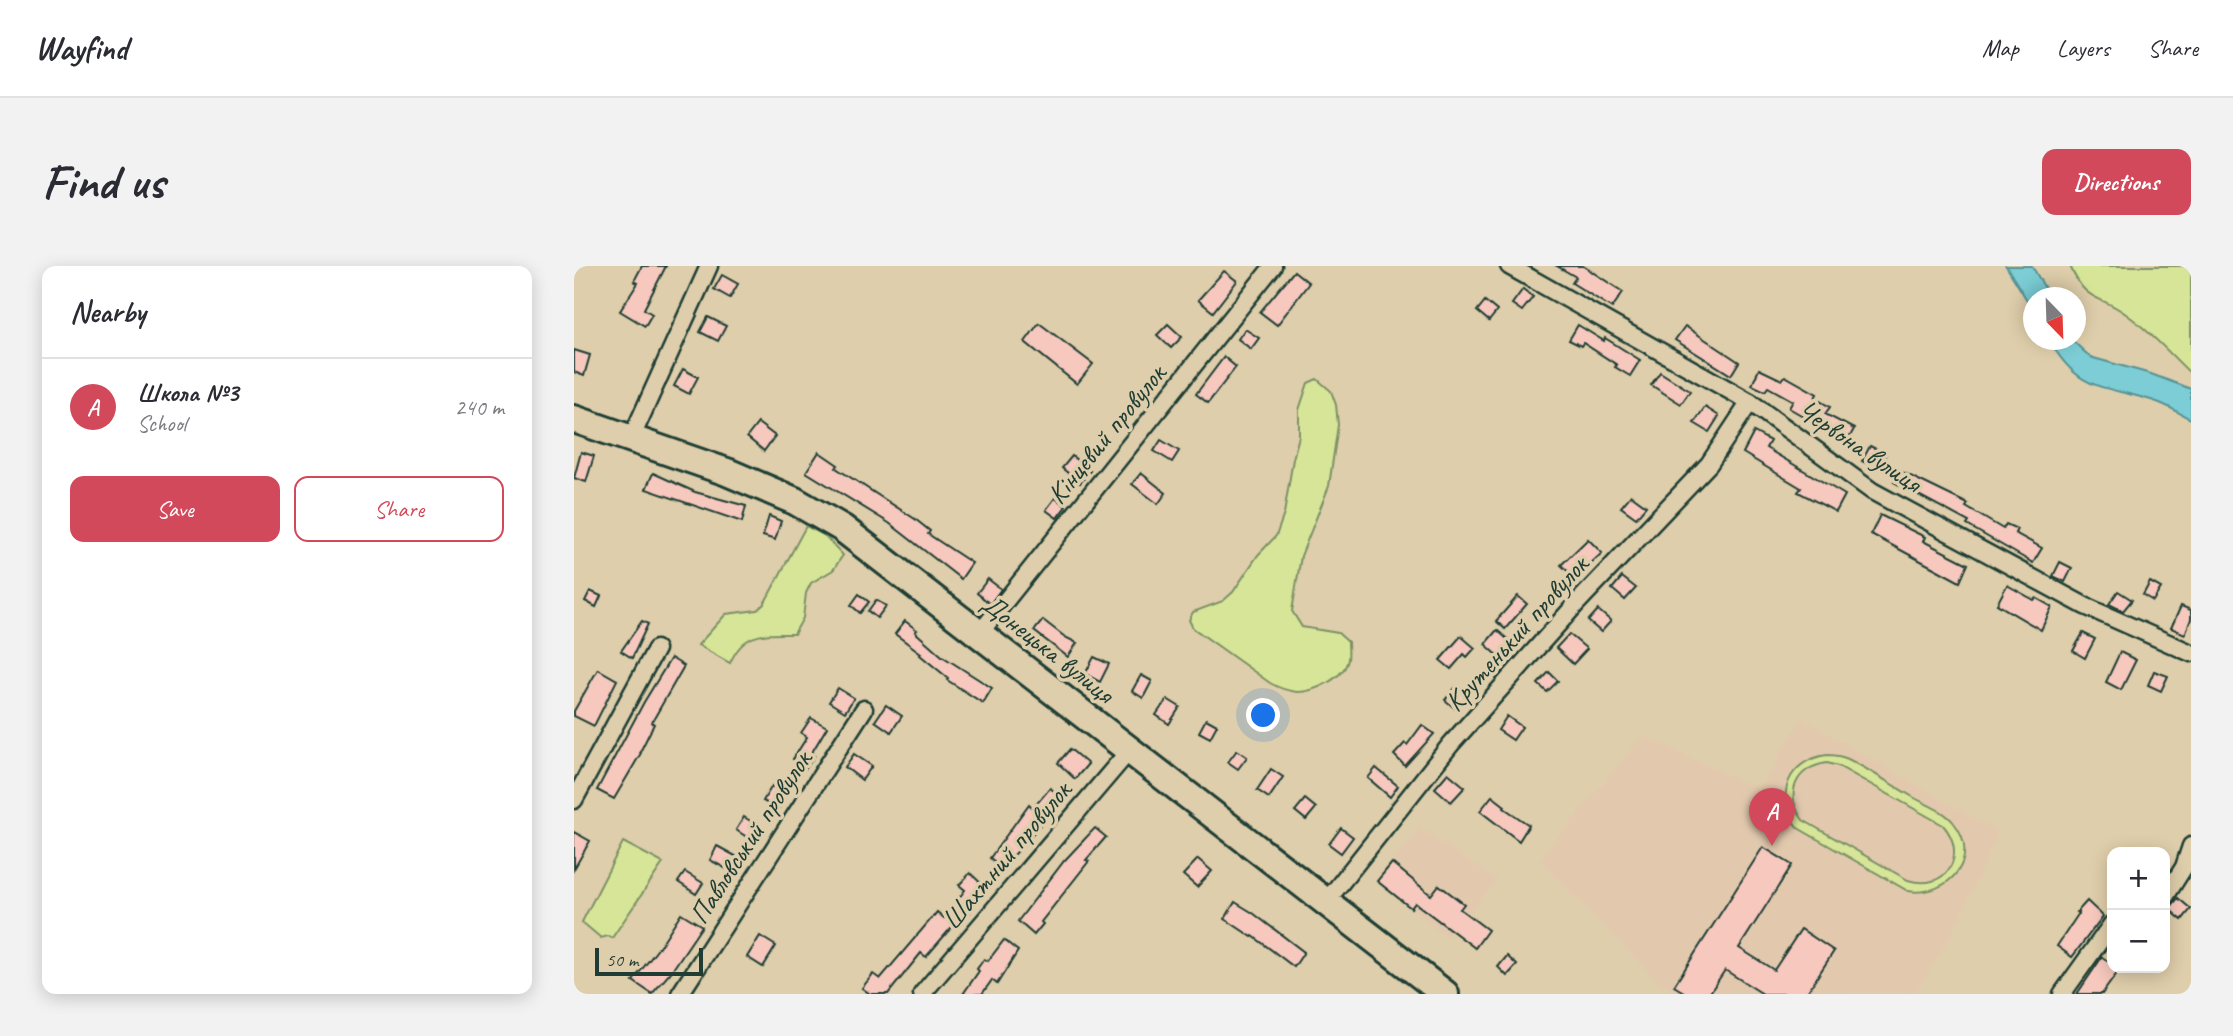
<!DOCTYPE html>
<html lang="en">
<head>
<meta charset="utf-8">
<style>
	body { margin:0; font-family:Caveat,sans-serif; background:#f2f2f3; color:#2b2b33 }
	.controls { position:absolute; right:21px; bottom:21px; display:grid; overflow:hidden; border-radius:14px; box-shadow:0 4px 18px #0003 }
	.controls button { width:63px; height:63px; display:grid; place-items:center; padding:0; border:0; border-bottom:2px solid #e1e1e2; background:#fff; color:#2b2b33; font:35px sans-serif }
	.compass { position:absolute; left:1449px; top:21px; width:63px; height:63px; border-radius:50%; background:#fff; box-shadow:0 4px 18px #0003; rotate:157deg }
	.scale { position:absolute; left:21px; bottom:18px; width:108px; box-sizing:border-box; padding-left:7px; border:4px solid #1f3d34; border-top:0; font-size:19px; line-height:24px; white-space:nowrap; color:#1f3d34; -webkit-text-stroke:5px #dfceab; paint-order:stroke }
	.you { position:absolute; left:690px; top:450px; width:24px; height:24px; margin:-18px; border:5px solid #fff; border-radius:50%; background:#1a73e8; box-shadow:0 0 0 10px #1a73e833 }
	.badge { display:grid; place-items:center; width:46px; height:46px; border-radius:50%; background:#d1495b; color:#fff; font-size:23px; font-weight:700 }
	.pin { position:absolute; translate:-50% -58px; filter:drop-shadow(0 2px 4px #0008) }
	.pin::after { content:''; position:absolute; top:37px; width:24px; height:21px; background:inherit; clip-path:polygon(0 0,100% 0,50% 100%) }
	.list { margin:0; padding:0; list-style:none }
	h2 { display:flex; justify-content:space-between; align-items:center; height:91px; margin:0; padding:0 28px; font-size:30px }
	h2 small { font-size:23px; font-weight:400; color:#7c7c81 }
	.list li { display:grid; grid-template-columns:46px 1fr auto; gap:21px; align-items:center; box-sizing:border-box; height:98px; padding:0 28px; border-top:2px solid #e1e1e2 }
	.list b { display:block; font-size:26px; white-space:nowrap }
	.list p { margin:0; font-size:23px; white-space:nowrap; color:#7c7c81 }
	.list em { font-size:23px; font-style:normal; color:#7c7c81 }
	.actions { display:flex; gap:14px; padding:21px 28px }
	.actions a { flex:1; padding:16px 0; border:2px solid #d1495b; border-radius:14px; text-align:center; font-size:24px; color:#d1495b }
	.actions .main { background:#d1495b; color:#fff }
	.map { position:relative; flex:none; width:1617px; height:728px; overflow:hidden; border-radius:14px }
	header { display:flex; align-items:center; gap:42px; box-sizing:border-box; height:98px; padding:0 35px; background:#fff; border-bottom:2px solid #e1e1e2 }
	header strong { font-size:33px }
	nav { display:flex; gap:38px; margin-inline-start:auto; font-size:24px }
	.intro { display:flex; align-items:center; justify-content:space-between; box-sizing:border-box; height:168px; padding:0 42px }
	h1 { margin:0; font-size:49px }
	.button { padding:18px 32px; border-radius:14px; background:#d1495b; color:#fff; font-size:24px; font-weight:700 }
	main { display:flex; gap:42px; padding:0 42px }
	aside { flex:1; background:#fff; border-radius:14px; box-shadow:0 4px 18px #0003 }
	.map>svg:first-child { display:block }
	.built { fill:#e2c9ae }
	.green { fill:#d7e598; stroke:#7b9166; stroke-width:2; fill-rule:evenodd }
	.water { fill:#7ccdd5; stroke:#579395; stroke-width:2 }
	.building { fill:#f7c8bd; stroke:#1f3d34; stroke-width:2 }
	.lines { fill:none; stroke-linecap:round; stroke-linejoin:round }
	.minor-casing { stroke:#1f3d34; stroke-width:21 }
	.primary-casing { stroke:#1f3d34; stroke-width:32 }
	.minor { stroke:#dfceab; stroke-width:16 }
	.primary { stroke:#dfceab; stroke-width:26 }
	.labels { text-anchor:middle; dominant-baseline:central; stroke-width:7; stroke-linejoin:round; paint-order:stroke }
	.street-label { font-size:28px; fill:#1f3d34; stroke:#dfceab }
</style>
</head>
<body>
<header>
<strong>Wayfind</strong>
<nav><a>Map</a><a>Layers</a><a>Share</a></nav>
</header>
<div class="intro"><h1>Find us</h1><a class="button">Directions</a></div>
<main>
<aside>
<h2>Nearby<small></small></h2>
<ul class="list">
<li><span class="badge">A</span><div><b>Школа №3</b><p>School</p></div><em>240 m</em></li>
</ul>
<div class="actions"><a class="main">Save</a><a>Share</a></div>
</aside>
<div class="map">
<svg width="1617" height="728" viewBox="0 0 1617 728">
	<rect width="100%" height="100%" fill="#dfceab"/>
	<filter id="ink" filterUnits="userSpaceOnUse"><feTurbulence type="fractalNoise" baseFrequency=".0143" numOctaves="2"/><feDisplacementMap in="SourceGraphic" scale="14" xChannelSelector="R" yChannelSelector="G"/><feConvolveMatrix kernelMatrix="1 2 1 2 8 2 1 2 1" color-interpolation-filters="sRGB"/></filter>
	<g filter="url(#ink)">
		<!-- built -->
		<g class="built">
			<polygon points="1227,452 1425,566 1378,668 1341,728 1105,728 1085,717 965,594 1069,469 1186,524"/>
			<polygon points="846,561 924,614 873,672 803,615"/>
		</g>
		<!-- green -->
		<g class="green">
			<path d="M1496 0H1617V108C1596 88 1576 65 1552 48 1524 27 1513 39 1496 0Z"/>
			<path d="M743 113 757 125 762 139 764 159 755 220 727 290 718 345 728 361 764 367 774 376C774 381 775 388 774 393 771 412 740 426 723 426 713 425 705 422 696 417L619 362 615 354 619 346 649 335 659 326 684 289 702 270 710 248 719 193 725 170V144L734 117Z"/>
			<path d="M232 260 250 269 269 289 259 304 237 317 232 327 229 352 220 368C190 368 170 365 156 397L124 379 152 348 183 344 190 338Z"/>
			<path d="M1253 489C1260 489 1267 490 1274 493 1296 504 1318 519 1339 531 1353 539 1371 545 1380 557 1408 592 1375 631 1334 625L1224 562C1199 531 1214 494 1253 489ZM1253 497 1264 500 1369 559C1395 589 1372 626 1334 614L1229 554C1210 528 1221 502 1253 497Z"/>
			<polygon points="49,576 89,597 38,672 34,670 27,672 8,656"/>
		</g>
		<!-- water -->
		<g class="water">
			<polygon points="1432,0 1458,0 1476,31 1460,32 1459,44"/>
			<path d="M1475 74H1498L1516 91 1577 108 1617 123V153C1606 148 1595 140 1583 136 1530 118 1507 129 1475 74Z"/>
		</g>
		<!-- building -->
		<g class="building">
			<polygon points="68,0 92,0 70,43 78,48 71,60 46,45 64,17 60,15"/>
			<polygon points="983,0 1009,0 1049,26 1038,42 998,17 1002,11"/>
			<polygon points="650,5 663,15 639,46 624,34"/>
			<polygon points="720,5 735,17 703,59 686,46"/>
			<polygon points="148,9 164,18 156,32 140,23"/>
			<polygon points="949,23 959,31 948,45 938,38"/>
			<polygon points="911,35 923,45 915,55 903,45"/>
			<polygon points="134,51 152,60 144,75 126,66"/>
			<polygon points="465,57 519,98 503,118 451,76"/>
			<polygon points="594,58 608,71 597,82 583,69"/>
			<polygon points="1004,59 1030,75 1031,72 1066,94 1056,110 1041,101 1043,99 1009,77 1007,80 995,74"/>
			<polygon points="1111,60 1165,96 1157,109 1101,74"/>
			<polygon points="671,63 685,72 677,83 664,73"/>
			<polygon points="0,84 16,89 10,110 0,106"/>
			<polygon points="650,91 662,101 634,137 622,128"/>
			<polygon points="109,103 124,111 115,128 100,120"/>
			<polygon points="1185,103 1208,114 1211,110 1243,128 1241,132 1256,141 1251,148 1280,163 1272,178 1253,168 1255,165 1215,142 1219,135 1194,121 1191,125 1178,119"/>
			<polygon points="1086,106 1116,125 1107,138 1077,119"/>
			<polygon points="1131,141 1145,150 1135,166 1120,157"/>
			<polygon points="184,157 201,170 190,185 173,171"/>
			<polygon points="1180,166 1196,175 1192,182 1271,229 1262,246 1224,226 1227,222 1169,187"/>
			<polygon points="587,174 605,185 598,196 580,185"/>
			<polygon points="1296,180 1312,188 1304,203 1288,195"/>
			<polygon points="7,186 20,190 12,216 0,212"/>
			<polygon points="245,186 264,199 262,202 341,253 356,265 354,268 398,297 387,313 315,257 232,206"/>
			<polygon points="498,190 516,205 506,217 488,202"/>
			<polygon points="1326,205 1394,238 1392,241 1429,263 1432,258 1443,263 1441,267 1468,282 1459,297 1393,259 1395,256 1320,216"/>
			<polygon points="79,207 121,226 172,240 168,256 72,223"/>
			<polygon points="567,207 592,227 584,238 558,218"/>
			<polygon points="1057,229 1072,240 1062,252 1047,241"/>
			<polygon points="481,232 492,240 483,252 472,244"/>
			<polygon points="1306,249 1351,271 1349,275 1394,298 1386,316 1297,268"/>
			<polygon points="195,250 207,255 201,274 189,270"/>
			<polygon points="1014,273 1028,287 1001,312 987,299"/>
			<polygon points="1486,296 1498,302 1491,316 1479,310"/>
			<polygon points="1048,311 1062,322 1051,334 1038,323"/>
			<polygon points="414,313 427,323 416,338 403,327"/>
			<polygon points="1576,316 1587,322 1579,335 1569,329"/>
			<polygon points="1433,319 1460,334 1462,332 1478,341 1467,364 1423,338"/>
			<polygon points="16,325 27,330 22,341 11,335"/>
			<polygon points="1544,325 1558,334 1549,345 1535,338"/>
			<polygon points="285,328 295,336 286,347 277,339"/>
			<polygon points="944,330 953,338 931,363 922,355"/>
			<polygon points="302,334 312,340 303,352 294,345"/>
			<polygon points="1607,340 1617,344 1617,353 1611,368 1597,362"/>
			<polygon points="1024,344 1037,355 1027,366 1014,355"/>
			<polygon points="469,354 491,371 503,377 494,391 460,365"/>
			<polygon points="68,355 74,358 58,392 47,385"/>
			<polygon points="331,355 343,364 341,366 368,390 418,422 409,437 373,414 374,412 346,389 347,387 321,368"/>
			<polygon points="923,364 940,379 928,393 911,378"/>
			<polygon points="1509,367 1521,373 1511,392 1499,385"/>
			<polygon points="995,368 1013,383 999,398 982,382"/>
			<polygon points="887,370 901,382 893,391 890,388 877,403 866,394"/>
			<polygon points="1546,386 1562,394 1547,424 1532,416"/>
			<polygon points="520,391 535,398 526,416 511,408"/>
			<polygon points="97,392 110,400 78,456 80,458 66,486 67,487 40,533 23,524 70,436"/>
			<polygon points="24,403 43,414 20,460 0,450 0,445"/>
			<polygon points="1580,405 1594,410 1587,425 1574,419"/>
			<polygon points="975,406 984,415 973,426 964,418"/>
			<polygon points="567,409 578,415 569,432 558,425"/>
			<polygon points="882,421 894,431 883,444 871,434"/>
			<polygon points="264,422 280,432 271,446 255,436"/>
			<polygon points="593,433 606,441 595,458 582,449"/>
			<polygon points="312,439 328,450 317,466 301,455"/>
			<polygon points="933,450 948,461 939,474 924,464"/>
			<polygon points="237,452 253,461 237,488 240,490 232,502 219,493 233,471 227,467"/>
			<polygon points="632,453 643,459 636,472 625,466"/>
			<polygon points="848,459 860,468 831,500 820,489 831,477 833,479"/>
			<polygon points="496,483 514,498 501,513 484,497"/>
			<polygon points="663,484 673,491 664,503 654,496"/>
			<polygon points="280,488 298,500 288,514 271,501"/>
			<polygon points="802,502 824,520 816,531 794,512"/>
			<polygon points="697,503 709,511 695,532 683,524"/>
			<polygon points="874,507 891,521 877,536 861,522"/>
			<polygon points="198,520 212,529 204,543 189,535"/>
			<polygon points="476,522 489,532 429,602 416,592 455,538 459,542"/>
			<polygon points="918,530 931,540 930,542 955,559 945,575 906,545"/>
			<polygon points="731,533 742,542 732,554 721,545"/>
			<polygon points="170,551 191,564 182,577 162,564"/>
			<polygon points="521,562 532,571 512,594 515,595 467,656 469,658 460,669 444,655 490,595"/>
			<polygon points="767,562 779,571 767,587 755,578"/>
			<polygon points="0,566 16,575 0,603"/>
			<polygon points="143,580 167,593 160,607 136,594"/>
			<polygon points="1189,581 1218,599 1165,682 1200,704 1227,663 1260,685 1232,728 1189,728 1151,704 1135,728 1113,728 1100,720"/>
			<polygon points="624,593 638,605 623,621 609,609"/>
			<polygon points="818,597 857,629 865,619 890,638 886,643 914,664 901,682 841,637 837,642 803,615"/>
			<polygon points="111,606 129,617 122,628 104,616"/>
			<polygon points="396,607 411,621 396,638 400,641 393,650 389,648 352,691 347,687 314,728 296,728 288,722 299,708 306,713 363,646 370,652 391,624 385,619"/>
			<polygon points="1604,632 1617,643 1608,654 1595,643"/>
			<polygon points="1513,635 1529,650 1498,691 1483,680 1505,647 1503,646"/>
			<polygon points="661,636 679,647 730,686 720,701 679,670 678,671 651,653"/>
			<polygon points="107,647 128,660 97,706 78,728 59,715 86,680"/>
			<polygon points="186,670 202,680 189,701 173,691"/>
			<polygon points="430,674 444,685 423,718 418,714 408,728 389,728 405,705 403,703 410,693 414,695"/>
			<polygon points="933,690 943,699 933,710 924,701"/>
			<polygon points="1528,691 1538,698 1538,702 1546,703 1528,728 1503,728"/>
		</g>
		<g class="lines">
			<defs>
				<g id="minor">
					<polyline points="935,0 1176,136 1298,225 1511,340 1617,387"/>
					<polyline points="57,173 135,0"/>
					<polyline points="405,368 699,0"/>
					<polyline points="0,534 82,383"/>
					<polyline points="1591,631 1610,601 1617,580"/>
					<polyline points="751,637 877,478 1003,337 1135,198 1176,136"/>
					<polyline points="106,728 290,443"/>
					<polyline points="348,728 555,485"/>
					<polyline points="1488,728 1538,658"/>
				</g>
				<polyline id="primary" points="0,153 153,206 221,235 268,262 871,728"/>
			</defs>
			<!-- minor casing -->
			<use href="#minor" class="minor-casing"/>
			<!-- primary casing -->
			<use href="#primary" class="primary-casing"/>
			<!-- minor -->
			<use href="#minor" class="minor"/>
			<!-- primary -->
			<use href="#primary" class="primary"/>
		</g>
	</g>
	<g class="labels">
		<!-- street labels -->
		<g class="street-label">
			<text transform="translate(532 168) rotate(-51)">Кінцевий провулок</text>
			<text transform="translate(1286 180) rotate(34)">Червона вулиця</text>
			<text transform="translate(942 367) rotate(-48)">Крутенький провулок</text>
			<text transform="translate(474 382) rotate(38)">Донецька вулиця</text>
			<text transform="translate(176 571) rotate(-57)">Павловський провулок</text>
			<text transform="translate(432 589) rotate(-50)">Шахтний провулок</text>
		</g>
	</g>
</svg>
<div class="controls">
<button>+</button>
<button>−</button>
</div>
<svg class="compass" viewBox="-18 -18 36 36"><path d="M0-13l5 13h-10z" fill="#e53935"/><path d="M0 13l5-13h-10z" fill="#7c7c81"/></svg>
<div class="scale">50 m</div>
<div class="you"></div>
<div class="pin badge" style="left:1198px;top:580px">A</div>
</div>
</main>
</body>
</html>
